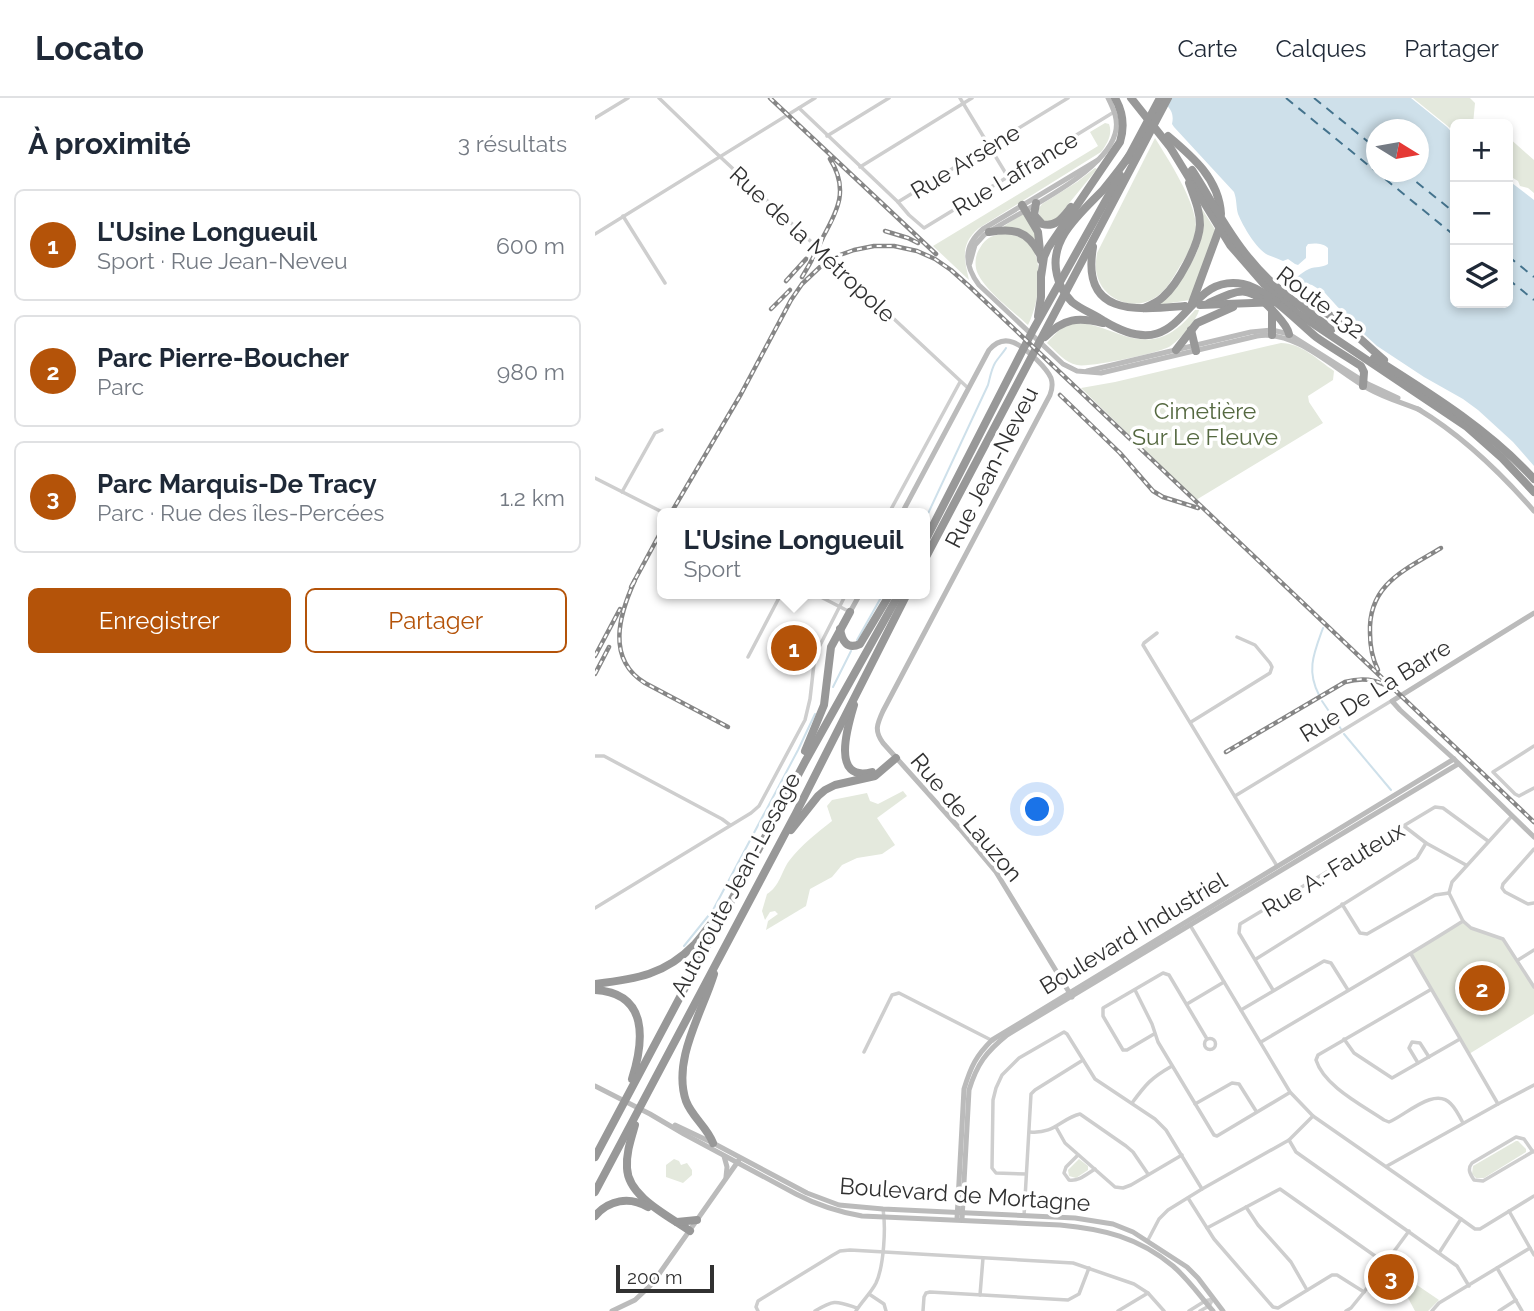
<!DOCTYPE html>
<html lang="fr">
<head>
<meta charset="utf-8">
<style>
	body { margin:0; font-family:Raleway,sans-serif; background:#f2f2f3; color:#1f2937 }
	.controls { position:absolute; right:21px; top:21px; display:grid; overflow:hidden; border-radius:10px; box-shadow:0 4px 10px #0003 }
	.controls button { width:63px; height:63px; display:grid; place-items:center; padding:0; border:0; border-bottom:2px solid #e0e1e3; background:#fff; color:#1f2937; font:35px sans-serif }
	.compass { position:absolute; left:771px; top:21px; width:63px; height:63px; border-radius:50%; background:#fff; box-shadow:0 4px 10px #0003; rotate:101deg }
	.scale { position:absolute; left:21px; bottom:18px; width:98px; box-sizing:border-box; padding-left:7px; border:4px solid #313131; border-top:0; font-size:19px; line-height:24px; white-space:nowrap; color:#313131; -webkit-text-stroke:5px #fff; paint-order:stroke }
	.you { position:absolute; left:443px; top:712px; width:24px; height:24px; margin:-18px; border:5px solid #fff; border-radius:50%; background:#1a73e8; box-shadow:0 0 0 10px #1a73e833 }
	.badge { display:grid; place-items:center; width:46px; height:46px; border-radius:50%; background:#b45309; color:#fff; font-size:23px; font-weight:700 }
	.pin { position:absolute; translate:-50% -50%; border:4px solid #fff; box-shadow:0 2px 7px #0006 }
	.popup { position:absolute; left:62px; top:410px; width:273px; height:91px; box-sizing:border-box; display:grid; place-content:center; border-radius:10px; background:#fff; filter:drop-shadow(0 2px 5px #0005); font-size:23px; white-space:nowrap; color:#747a83 }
	.popup b { font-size:26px; color:#1f2937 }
	.popup::after { content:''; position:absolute; left:50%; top:100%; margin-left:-14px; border:14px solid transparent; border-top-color:#fff }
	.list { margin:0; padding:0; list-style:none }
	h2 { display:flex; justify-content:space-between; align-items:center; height:91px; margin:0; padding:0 28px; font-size:30px }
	h2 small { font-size:23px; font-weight:400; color:#747a83 }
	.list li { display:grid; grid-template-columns:46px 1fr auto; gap:21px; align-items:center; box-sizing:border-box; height:112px; margin:0 14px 14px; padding:0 14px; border:2px solid #e0e1e3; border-radius:10px }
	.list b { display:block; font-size:26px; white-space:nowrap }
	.list p { margin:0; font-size:23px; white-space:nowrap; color:#747a83 }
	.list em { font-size:23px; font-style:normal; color:#747a83 }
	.actions { display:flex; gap:14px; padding:21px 28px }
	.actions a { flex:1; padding:16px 0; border:2px solid #b45309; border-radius:10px; text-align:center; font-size:24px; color:#b45309 }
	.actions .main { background:#b45309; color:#fff }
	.icon { flex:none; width:38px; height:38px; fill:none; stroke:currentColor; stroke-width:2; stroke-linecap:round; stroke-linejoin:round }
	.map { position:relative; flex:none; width:939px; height:1213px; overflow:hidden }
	header { display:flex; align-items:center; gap:42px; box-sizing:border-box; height:98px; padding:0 35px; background:#fff; border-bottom:2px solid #e0e1e3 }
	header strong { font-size:33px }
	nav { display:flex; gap:38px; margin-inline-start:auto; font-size:24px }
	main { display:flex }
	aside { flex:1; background:#fff }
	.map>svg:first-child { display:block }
	.green { fill:#e4e9dd }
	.water { fill:#cee0ea; fill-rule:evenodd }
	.pier { fill:#fff }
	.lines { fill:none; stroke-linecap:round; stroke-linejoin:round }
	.stream { stroke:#cee0ea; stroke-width:2 }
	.ferry { stroke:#44738d; stroke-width:2; stroke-dasharray:9 7; stroke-linecap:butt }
	.street { stroke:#cecece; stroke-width:3.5 }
	.secondary { stroke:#bbb; stroke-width:5 }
	.highway { stroke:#989898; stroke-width:8 }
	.rail-casing { stroke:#868686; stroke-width:4.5 }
	.rail { stroke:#fff; stroke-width:2; stroke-dasharray:5; stroke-linecap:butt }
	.labels { text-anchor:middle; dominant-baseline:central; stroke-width:7; stroke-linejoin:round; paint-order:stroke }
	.street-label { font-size:23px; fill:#313131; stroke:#fff }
	.park-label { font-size:23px; fill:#556941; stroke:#fff }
</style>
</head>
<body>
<header>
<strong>Locato</strong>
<nav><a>Carte</a><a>Calques</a><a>Partager</a></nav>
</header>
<main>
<aside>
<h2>À proximité<small>3 résultats</small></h2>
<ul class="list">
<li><span class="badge">1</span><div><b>L'Usine Longueuil</b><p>Sport · Rue Jean-Neveu</p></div><em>600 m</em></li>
<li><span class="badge">2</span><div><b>Parc Pierre-Boucher</b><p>Parc</p></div><em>980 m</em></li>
<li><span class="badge">3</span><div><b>Parc Marquis-De Tracy</b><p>Parc · Rue des îles-Percées</p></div><em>1.2 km</em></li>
</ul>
<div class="actions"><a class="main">Enregistrer</a><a>Partager</a></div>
</aside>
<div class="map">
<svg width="939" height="1213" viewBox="0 0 939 1213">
	<rect width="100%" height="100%" fill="#fff"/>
	<!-- green -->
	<g class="green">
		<polygon points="818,0 875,0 880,5 878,26 860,26 860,34"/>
		<path d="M510 25 514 26C518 36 512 46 506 54L384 130C365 146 369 160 374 182L338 148 503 48 495 34Z"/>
		<polygon points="913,39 939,62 939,95 933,90 925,88 923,83 913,77"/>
		<path d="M560 40C574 63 600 102 601 128 601 143 593 156 585 168 578 180 571 194 558 201 536 213 508 201 502 177 500 169 501 163 502 155Z"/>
		<polygon points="500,70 502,71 462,120 455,124 448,123 444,116 444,110 447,106 482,84"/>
		<path d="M607 111 621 133 595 202 563 207C580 190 602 164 606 140 608 131 607 121 607 111Z"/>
		<polygon points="428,115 440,131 443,146 408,129"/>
		<path d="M412 135C417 137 425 138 429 141 452 157 444 206 433 227 419 214 391 193 383 176 379 168 380 157 385 150 391 138 400 137 412 135Z"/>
		<path d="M600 212H604C602 222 584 243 574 249 563 255 494 270 482 267 470 265 461 253 452 245 456 240 462 234 467 230 500 210 539 263 581 231 588 226 594 219 600 212Z"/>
		<path d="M686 245C706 245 723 262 739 273L738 282 713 298 714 304 728 325 601 402 486 290 520 284Z"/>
		<path d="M308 693 312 698 282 720 300 747 287 756 262 760 247 767 237 779 215 791 211 808 171 832 173 823 183 816 180 813 175 814 170 822 167 813 172 796C185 788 186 774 194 763 206 747 222 735 237 723L232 708 237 702 272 695 275 703 283 706Z"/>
		<polygon points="868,823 876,830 908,841 939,889 939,916 874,956 815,856"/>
		<polygon points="921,1043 923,1043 931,1051 931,1054 889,1080 881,1080 877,1076 878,1068"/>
		<polygon points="79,1061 84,1063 86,1067 92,1065 97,1072 97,1077 88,1085 71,1079 71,1067"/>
		<polygon points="484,1061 493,1068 493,1072 481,1080 474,1078 473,1072"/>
		<polygon points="791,1166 844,1202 833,1213 820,1213 812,1198 795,1206 773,1192"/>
	</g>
	<!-- water -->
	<path class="water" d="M562 0H816L852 29 860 38V205H913V82L939 102V368L918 344 883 312 868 301 829 279 782 248 758 226 730 195 717 187 701 183 702 179C706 176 709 173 714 171 721 168 727 170 733 166V150C728 145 720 145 713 146L711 149V160L703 167 700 166 693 161 688 163C683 161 678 159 673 157 661 151 648 128 643 116 641 109 642 102 639 94L579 29 577 26C580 13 573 7 562 0ZM782 32H824V74H782Z"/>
	<!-- pier -->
	<polygon class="pier" points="722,194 729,197 730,199 774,243 838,288 790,258 756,228 732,202"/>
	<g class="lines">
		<!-- stream -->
		<g class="stream">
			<path d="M330 422 393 287C395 280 396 272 400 265 403 260 408 255 411 250"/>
			<polyline points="262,542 288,496"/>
			<polyline points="238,589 256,553"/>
			<path d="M724 597C711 572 719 555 728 530"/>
			<polyline points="727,603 746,631"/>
			<polyline points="749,636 796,692"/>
			<polyline points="89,848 118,812 203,652 220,616"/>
		</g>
		<!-- ferry -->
		<g class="ferry">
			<polyline points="691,0 860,138"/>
			<polyline points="719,0 782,51"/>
			<polyline points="809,74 860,115"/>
			<polyline points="913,158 939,179"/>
			<polyline points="913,181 939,202"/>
		</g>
		<!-- street -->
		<g class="street">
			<polyline points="64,0 120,54 373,290"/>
			<polyline points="365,0 413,79"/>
			<polyline points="204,10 303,104 314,117 329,130 519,14"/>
			<polyline points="0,20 33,0"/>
			<polyline points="232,38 294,0"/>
			<polyline points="265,69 377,0"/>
			<polyline points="303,104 473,0"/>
			<polyline points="28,118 70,185"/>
			<polyline points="0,136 220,0"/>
			<polyline points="0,380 69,415"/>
			<polyline points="27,394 60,335 67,332"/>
			<polyline points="294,415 365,284"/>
			<polyline points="220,496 255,514"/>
			<polyline points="562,535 549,545 548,547 682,768"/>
			<polyline points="153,559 186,496"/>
			<polyline points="596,624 675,575 677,569 675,565 660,547 642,539"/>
			<polyline points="939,648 898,674 920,696 924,698 939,690"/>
			<polyline points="0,658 9,658 127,721 135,727"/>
			<polyline points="640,698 796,603"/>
			<polyline points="917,718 857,784 854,795 868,823 876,830 908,841 939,889"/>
			<polyline points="809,728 831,745 871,767"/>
			<polyline points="939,751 908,786 907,790 910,794 933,806 939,805"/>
			<polyline points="747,806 765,835 772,836 840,797 854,795"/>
			<polyline points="0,810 156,715 164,708 210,622 215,601 220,557 251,496"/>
			<polyline points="595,827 695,994 718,1018 866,1121"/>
			<polyline points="816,856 903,1006"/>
			<polyline points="661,861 822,760 831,745"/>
			<polyline points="923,862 939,852"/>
			<polyline points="540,892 557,926 563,944 619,1037 622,1038 694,995"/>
			<polyline points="678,892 644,835 645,826 840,709 848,710 893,743"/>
			<path d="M835 892 723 957 721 962C729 988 767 1007 789 1022L794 1024C811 1017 840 988 856 1006 861 1011 865 1019 868 1025"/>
			<polyline points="592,906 629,884"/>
			<polyline points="646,912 729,863 736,865 753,892"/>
			<polyline points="559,936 532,952 528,952 508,918 508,910 568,875 574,877 612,941"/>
			<circle cx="615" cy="946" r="5.5"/>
			<polyline points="749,941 759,955 797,980 865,941"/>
			<path d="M666 944C733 904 802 865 868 823"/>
			<polyline points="269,954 297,897 304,895 398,943"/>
			<polyline points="823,965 814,950 817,944 825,945 834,959"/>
			<path d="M537 1005C551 986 556 980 577 968"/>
			<polyline points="600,1006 637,985 644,986 661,1013"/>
			<polyline points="461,1029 470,1045 520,1089 528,1090 536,1087 587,1057"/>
			<path d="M435 1034C460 1036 465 1021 485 1016L531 1048 538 1054 553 1076"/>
			<polyline points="694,1042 701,1054 862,1168 874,1188"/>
			<path d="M938 1054 929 1041 921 1039 877 1065C872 1071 875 1076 879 1082L888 1083 939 1053"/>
			<path d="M483 1057 471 1069 469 1075 474 1082C483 1084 492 1076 500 1071"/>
			<polyline points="792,1068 903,1006 939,987"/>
			<polyline points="431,1076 401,1075 397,1070 398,1002 401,990 407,977 424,960 469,934 472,936 500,981 560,1021 571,1032 607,1091"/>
			<polyline points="593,1100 619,1141 678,1209 683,1210 737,1177 742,1177 769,1194"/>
			<polyline points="651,1109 663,1127 696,1164 712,1192"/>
			<polyline points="914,1113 939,1157"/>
			<polyline points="429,1118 436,996 440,992 488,962"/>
			<polyline points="612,1130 685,1091 790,1165"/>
			<polyline points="553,1142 564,1121 573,1112 607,1091 694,1042 718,1018"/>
			<polyline points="844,1155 866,1121 880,1131 885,1131 939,1098"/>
			<polyline points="902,1170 927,1213"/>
			<polyline points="274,1196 289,1206 291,1213"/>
			<polyline points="385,1197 388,1160"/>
			<polyline points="163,1213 161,1209 163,1203 238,1157 245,1153 255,1152 478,1165 539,1186 553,1195 569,1213"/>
			<path d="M220 1213C240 1201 241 1203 262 1210"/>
			<path d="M261 1213C267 1203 276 1195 281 1185 289 1168 291 1129 288 1111"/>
			<polyline points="328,1213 329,1199 331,1195 335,1194 473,1202 484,1196 494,1170"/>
			<polyline points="523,1213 553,1195"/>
			<polyline points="594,1213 610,1203 618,1201"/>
			<polyline points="605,1213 614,1208 618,1201"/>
			<polyline points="751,1213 756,1210 769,1194 814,1133"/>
			<polyline points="837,1213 844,1205 935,1150"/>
			<polyline points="904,1213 921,1202"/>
		</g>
		<!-- secondary -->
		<g class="secondary">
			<path d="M503 62 388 131C368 148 369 167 384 187L468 266 482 273 506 275 662 238C701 231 741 273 774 291 790 300 808 305 825 312"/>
			<path d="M375 165 380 147 389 137C423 114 509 76 520 36 524 23 519 12 513 0"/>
			<polyline points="492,273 656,234 677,232 694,236 773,286 803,300"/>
			<path d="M823 311C868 338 905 374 939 413"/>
			<path d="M307 415 394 252C411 232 428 249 442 262 447 267 453 273 456 280 458 286 457 292 455 297L288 613C282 626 279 633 288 645L365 731 401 774 477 899"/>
			<polyline points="255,514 265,496"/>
			<polyline points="939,515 797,603 805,612 859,661 939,739"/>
			<path d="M0 988 55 1016 89 1036 201 1096C222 1107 244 1114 267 1118L465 1127C508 1131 543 1139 578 1168 593 1181 605 1198 618 1213"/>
			<polyline points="80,1027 118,1045 212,1095 244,1107 288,1111 480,1120 518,1126 538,1134 592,1169 603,1180 628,1213"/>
			<polyline points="129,1058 132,1069 131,1079"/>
			<path d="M362 1121 369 991C376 968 381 958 397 942L859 661"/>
			<path d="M367 1121 374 992C382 966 391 954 412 937L863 666"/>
			<polyline points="17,1213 40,1202 57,1186 144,1062"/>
		</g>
		<!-- highway -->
		<g class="highway">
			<polyline points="536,0 575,49 635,147 669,186 702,215 872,329 907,360 939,394"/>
			<path d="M573 38C598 59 624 81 626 116"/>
			<path d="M534 58C526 70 517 81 508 92 486 115 453 141 462 177 464 187 469 196 477 204 487 212 499 216 509 223 592 273 586 174 648 186 672 191 702 223 721 239 735 249 751 258 766 268L769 274 768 288"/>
			<polyline points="532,62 565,0"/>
			<path d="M597 72C616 101 631 133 654 160 677 189 707 210 737 231"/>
			<polyline points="427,107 443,134 446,162"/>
			<path d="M439 117 447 126C461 130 468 119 476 109"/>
			<polyline points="439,117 441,105"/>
			<path d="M394 134C418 130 432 132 444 155"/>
			<path d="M498 149C486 219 542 212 590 208"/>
			<path d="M446 179 449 159 453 150 525 44C530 28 528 14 520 0"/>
			<path d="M698 204C733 206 763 240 789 262"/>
			<polyline points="597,205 625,129"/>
			<path d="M614 205C645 191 654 186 678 213 684 220 692 227 694 236"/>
			<polyline points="605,207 682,204"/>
			<path d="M549 210C556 207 563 204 568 199 583 186 604 147 605 127 605 112 599 99 594 85"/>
			<polyline points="443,218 446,199 446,175"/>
			<polyline points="596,232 601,253"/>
			<polyline points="677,237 677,212"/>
			<path d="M450 239C469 220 483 219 508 225"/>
			<polyline points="581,252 602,225 638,209"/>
			<path d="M779 260C836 296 893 331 939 381"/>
			<polyline points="330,443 438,232 525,77"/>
			<polyline points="330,461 573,0"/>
			<path d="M245 531C247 543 252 552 265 546L295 496"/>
			<path d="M259 607C253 627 235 685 277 674"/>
			<polyline points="210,653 229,607 236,549 255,514"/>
			<polyline points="196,732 223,698 230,692 240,687 280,678 301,660"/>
			<path d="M0 886C41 881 70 877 100 846 110 835 118 822 128 811"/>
			<path d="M0 892C54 895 49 943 37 981"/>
			<path d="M40 1027C36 1041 31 1055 32 1070 33 1099 74 1118 95 1133"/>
			<path d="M118 1045C112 1029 97 1019 91 1003 77 962 107 915 119 876"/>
			<polyline points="0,1059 211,662 304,496"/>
			<polyline points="0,1094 201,715 312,496"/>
			<path d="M0 1118C14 1102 34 1098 53 1109"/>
			<polyline points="82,1124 102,1122"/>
		</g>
		<defs>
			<g id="rail">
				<polyline points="175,0 341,156"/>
				<polyline points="290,133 313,140 323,145"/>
				<path d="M207 179C215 166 222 153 228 139 243 112 254 91 235 61"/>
				<polyline points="191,183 211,161"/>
				<polyline points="176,211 195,192"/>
				<polyline points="465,297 525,355 558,393 568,399 603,410"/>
				<polyline points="76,415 146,296 196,202 207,186 225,169 242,158 259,152 279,148 299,148 322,153 340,161 356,172 374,188 939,724"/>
				<path d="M40 482C24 517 11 561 50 585L133 629"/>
				<polyline points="36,489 68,430"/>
				<polyline points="0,558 25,511"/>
				<path d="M783 572C777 560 775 549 775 535 773 486 810 472 846 450"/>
				<polyline points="0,576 14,549"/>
				<path d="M631 654 750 584C764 580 777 580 790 587"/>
			</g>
		</defs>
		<!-- rail casing -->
		<use href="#rail" class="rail-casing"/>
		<!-- rail -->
		<use href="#rail" class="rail"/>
	</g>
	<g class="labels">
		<!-- street labels -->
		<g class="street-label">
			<text transform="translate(370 63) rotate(-31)">Rue Arsène</text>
			<text transform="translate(420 75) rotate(-31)">Rue Lafrance</text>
			<text transform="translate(218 146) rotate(43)">Rue de la Métropole</text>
			<text transform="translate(726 204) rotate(37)">Route 132</text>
			<text transform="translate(396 369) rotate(-63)">Rue Jean-Neveu</text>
			<text transform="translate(780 592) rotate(-32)">Rue De La Barre</text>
			<text transform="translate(372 719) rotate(50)">Rue de Lauzon</text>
			<text transform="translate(738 771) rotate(-31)">Rue A.-Fauteux</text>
			<text transform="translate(140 786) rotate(-62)">Autoroute Jean-Lesage</text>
			<text transform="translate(538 835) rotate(-31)">Boulevard Industriel</text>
			<text transform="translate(370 1096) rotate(4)">Boulevard de Mortagne</text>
		</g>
		<!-- park labels -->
		<g class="park-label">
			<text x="610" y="312">Cimetière<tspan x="610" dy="26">Sur Le Fleuve</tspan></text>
		</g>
	</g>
</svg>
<div class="controls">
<button>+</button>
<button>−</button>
<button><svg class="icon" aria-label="layers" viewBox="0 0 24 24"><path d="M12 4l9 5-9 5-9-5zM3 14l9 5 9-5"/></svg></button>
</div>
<svg class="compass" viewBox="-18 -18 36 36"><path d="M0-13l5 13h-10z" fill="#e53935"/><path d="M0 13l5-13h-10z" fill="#747a83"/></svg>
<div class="scale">200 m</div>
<div class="you"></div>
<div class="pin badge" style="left:199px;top:550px">1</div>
<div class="popup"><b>L'Usine Longueuil</b>Sport</div>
<div class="pin badge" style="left:887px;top:890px">2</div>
<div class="pin badge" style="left:796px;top:1179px">3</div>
</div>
</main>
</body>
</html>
